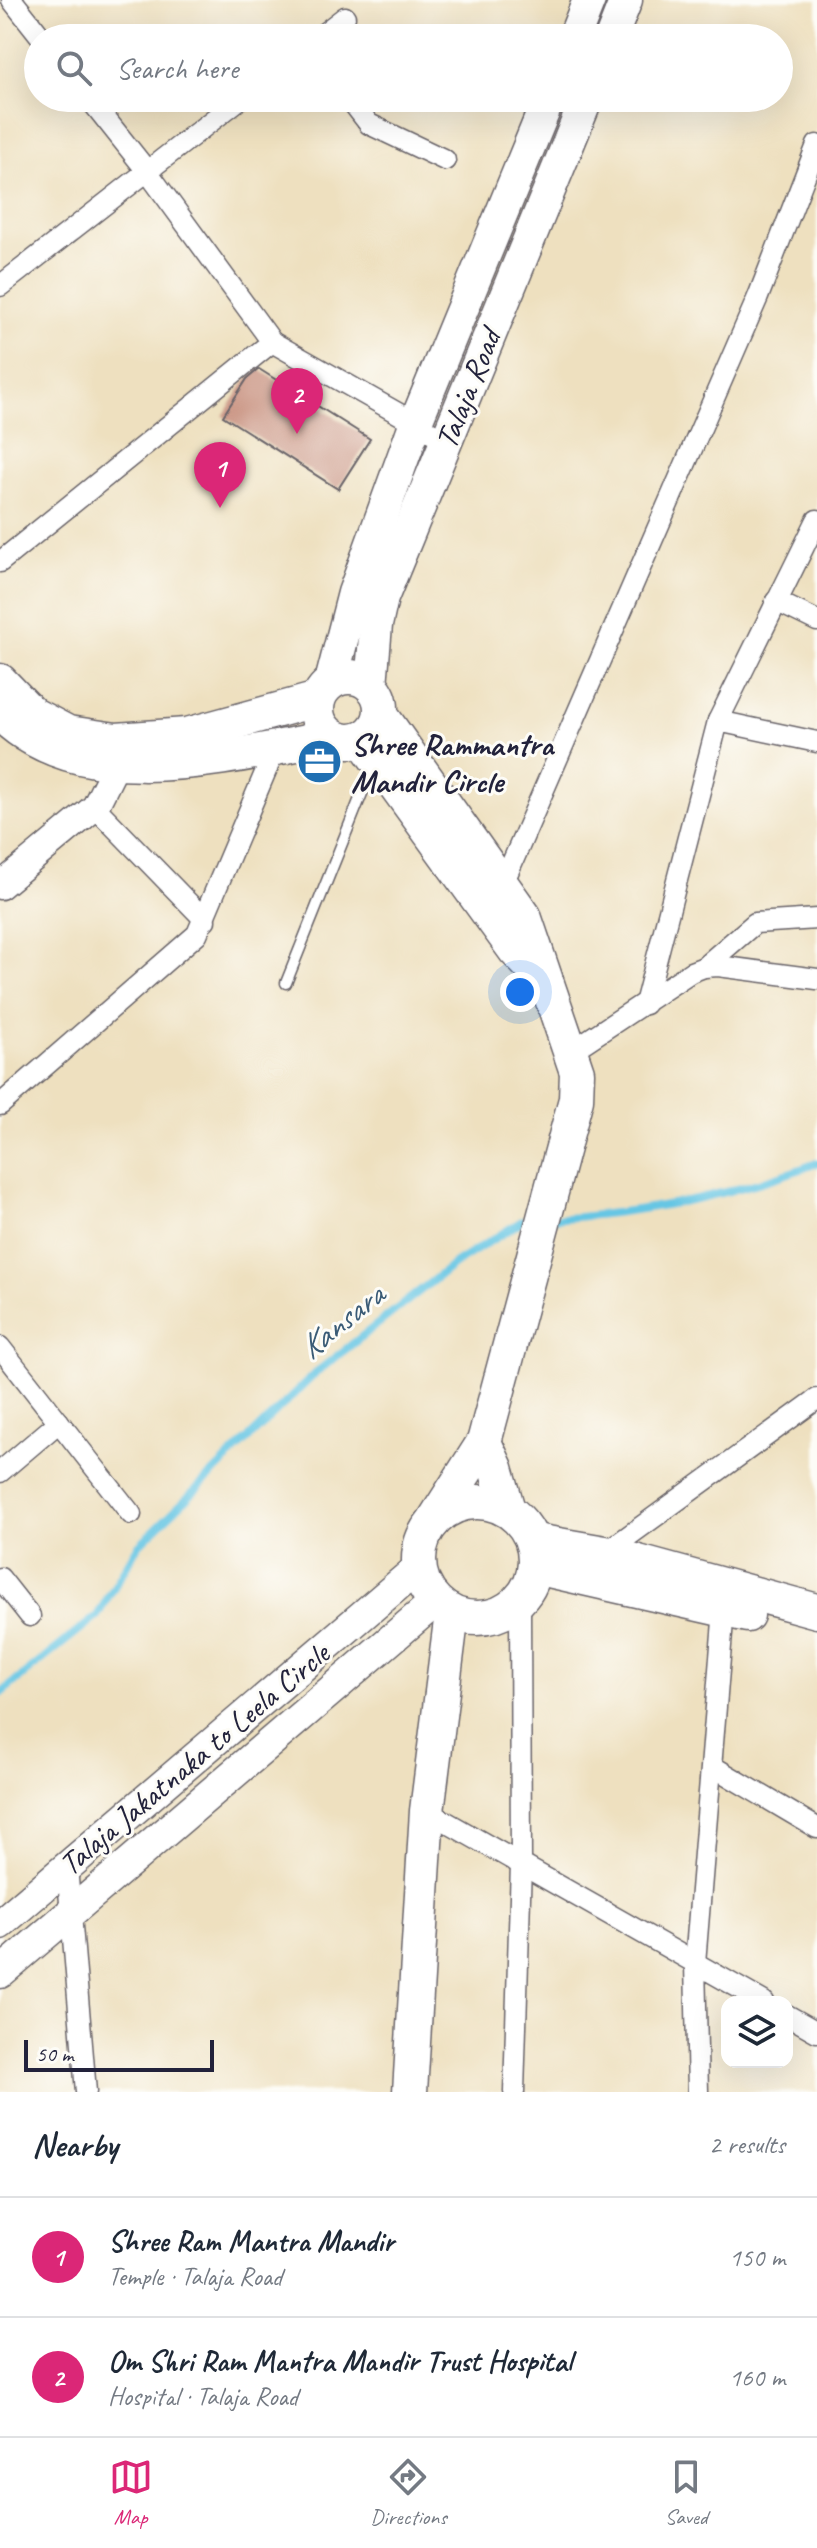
<!DOCTYPE html>
<html lang="en">
<head>
<meta charset="utf-8">
<style>
	body { margin:0; font-family:Caveat,sans-serif; background:#f2f2f3; color:#1f2937 }
	.controls { position:absolute; right:24px; bottom:24px; display:grid; overflow:hidden; border-radius:16px; box-shadow:0 8px 32px #0002 }
	.controls button { width:72px; height:72px; display:grid; place-items:center; padding:0; border:0; border-bottom:2px solid #e0e1e3; background:#fff; color:#1f2937; font:40px sans-serif }
	.scale { position:absolute; left:24px; bottom:20px; width:190px; box-sizing:border-box; padding-left:8px; border:4px solid #22223b; border-top:0; font-size:22px; line-height:28px; white-space:nowrap; color:#22223b; -webkit-text-stroke:6px #fdfcf7; paint-order:stroke }
	.you { position:absolute; left:520px; top:992px; width:28px; height:28px; margin:-20px; border:6px solid #fff; border-radius:50%; background:#1a73e8; box-shadow:0 0 0 12px #1a73e833 }
	.badge { display:grid; place-items:center; width:52px; height:52px; border-radius:50%; background:#db2777; color:#fff; font-size:26px; font-weight:700 }
	.pin { position:absolute; translate:-50% -66px; filter:drop-shadow(0 2px 4px #0008) }
	.pin::after { content:''; position:absolute; top:42px; width:28px; height:24px; background:inherit; clip-path:polygon(0 0,100% 0,50% 100%) }
	.list { margin:0; padding:0; list-style:none }
	h2 { display:flex; justify-content:space-between; align-items:center; height:104px; margin:0; padding:0 32px; font-size:34px }
	h2 small { font-size:26px; font-weight:400; color:#747a83 }
	.list li { display:grid; grid-template-columns:52px 1fr auto; gap:24px; align-items:center; box-sizing:border-box; height:120px; padding:0 32px; border-top:2px solid #e0e1e3 }
	.list b { display:block; font-size:30px; white-space:nowrap }
	.list p { margin:0; font-size:26px; white-space:nowrap; color:#747a83 }
	.list em { font-size:26px; font-style:normal; color:#747a83 }
	.icon { flex:none; width:44px; height:44px; fill:none; stroke:currentColor; stroke-width:2; stroke-linecap:round; stroke-linejoin:round }
	.map { position:relative; flex:none; width:817px; height:2092px; overflow:hidden }
	.search { position:absolute; background:#fff; box-shadow:0 8px 32px #0002; left:24px; right:24px; top:24px; height:88px; display:flex; align-items:center; gap:20px; box-sizing:border-box; padding:0 28px; border-radius:44px; color:#747a83; font-size:30px }
	.sheet { height:344px; background:#fff }
	nav { display:flex; justify-content:space-around; align-items:center; box-sizing:border-box; height:112px; border-top:2px solid #e0e1e3; background:#fff; font-size:22px; color:#747a83 }
	nav a { display:grid; justify-items:center; gap:4px }
	nav .on { color:#db2777 }
	.map>svg:first-child { display:block }
	.lines { fill:none; stroke-linecap:round; stroke-linejoin:round }
	.stream { stroke:#66c6e4; stroke-width:8 }
	.building { fill:#c98 }
	.service-casing { stroke:#696469; stroke-width:13 }
	.minor-casing { stroke:#696469; stroke-width:23 }
	.tertiary-casing { stroke:#696469; stroke-width:29 }
	.secondary-casing { stroke:#696469; stroke-width:33 }
	.primary-casing { stroke:#696469; stroke-width:35 }
	.trunk-casing { stroke:#696469; stroke-width:37 }
	.service { stroke:#fff; stroke-width:10 }
	.minor { stroke:#fff; stroke-width:20 }
	.tertiary { stroke:#fff; stroke-width:26 }
	.secondary { stroke:#fff; stroke-width:30 }
	.primary { stroke:#fff; stroke-width:32 }
	.trunk { stroke:#fff; stroke-width:34 }
	.labels { text-anchor:middle; dominant-baseline:central; stroke-width:6; stroke-linejoin:round; paint-order:stroke }
	.street-label { font-size:32px; fill:#22223b; stroke:#fdfcf7 }
	.poi-label { font-size:32px; font-weight:bold; fill:#22223b; stroke:#fdfcf7; text-anchor:start }
	.water-label { font-size:34px; font-style:italic; fill:#3a5b76; stroke:#fdfcf7 }
</style>
</head>
<body>
<div class="map">
<svg width="817" height="2092" viewBox="0 0 817 2092">
	<rect width="100%" height="100%" fill="#fdfcf7"/>
	<filter id="ink" filterUnits="userSpaceOnUse"><feTurbulence type="fractalNoise" baseFrequency=".0125" numOctaves="2"/><feDisplacementMap in="SourceGraphic" scale="16" xChannelSelector="R" yChannelSelector="G"/><feConvolveMatrix kernelMatrix="1 2 1 2 8 2 1 2 1" color-interpolation-filters="sRGB"/></filter>
	<filter id="wash" filterUnits="userSpaceOnUse"><feTurbulence type="fractalNoise" baseFrequency=".006" numOctaves="4" result="noise"/><feDisplacementMap in="SourceGraphic" scale="32" xChannelSelector="R" yChannelSelector="G"/><feGaussianBlur stdDeviation="1.8" result="paint"/><feColorMatrix in="noise" values="0 0 0 0 0 0 0 0 0 0 0 0 0 0 0 0 0 1.4 0 .05"/><feComposite in="paint" operator="in"/></filter>
	<g filter="url(#wash)">
		<rect width="100%" height="100%" fill="#eee0bf"/>
		<g class="lines">
			<!-- stream -->
			<g class="stream">
				<path d="M552 1219C642 1213 733 1195 817 1163"/>
				<polyline points="0,1694 97,1616 138,1546 318,1371 454,1264 522,1221 535,1220"/>
			</g>
		</g>
		<g id="blocks">
			<!-- building -->
			<polygon class="building" points="259,369 370,439 338,489 223,416 247,379"/>
		</g>
	</g>
	<g filter="url(#ink)">
		<use href="#blocks" fill-opacity="0" stroke="#696469" stroke-width="2"/>
		<g class="lines">
			<defs>
				<polyline id="service" points="286,983 373,766"/>
				<g id="minor">
					<polyline points="12,0 42,38"/>
					<polyline points="318,38 345,17"/>
					<polyline points="349,98 369,124 445,160"/>
					<polyline points="0,286 241,98"/>
					<polyline points="272,342 447,441"/>
					<polyline points="0,562 272,342 147,171 89,98"/>
					<polyline points="776,601 817,621"/>
					<polyline points="718,721 817,742"/>
					<polyline points="95,807 205,920"/>
					<polyline points="502,886 758,297 817,145"/>
					<polyline points="704,967 755,923 817,919"/>
					<polyline points="645,1004 718,721 817,520"/>
					<polyline points="570,1052 691,972 704,967 718,966 817,979"/>
					<polyline points="0,1105 197,934 276,747"/>
					<polyline points="0,1347 131,1514"/>
					<polyline points="0,1472 59,1422"/>
					<polyline points="605,1553 817,1399"/>
					<polyline points="0,1578 30,1616"/>
					<polyline points="712,1766 817,1828"/>
					<polyline points="427,1811 764,2002"/>
					<polyline points="67,1867 86,2092"/>
					<polyline points="787,2015 817,2032"/>
					<polyline points="514,2092 521,1864 520,1602"/>
					<polyline points="698,2092 695,1963 724,1609"/>
				</g>
				<polyline id="tertiary" points="0,886 95,807 116,765 119,747"/>
				<g id="secondary">
					<polyline points="0,1924 418,1568"/>
					<polyline points="0,1973 436,1601"/>
				</g>
				<g id="primary">
					<polyline points="574,38 589,0"/>
					<polyline points="611,38 626,0"/>
					<polyline points="331,682 354,593 417,419 549,98"/>
					<polyline points="371,685 376,625 382,598 587,98"/>
				</g>
				<g id="trunk">
					<circle cx="349" cy="709" r="32"/>
					<polyline points="0,681 32,714 68,733 116,740 187,735 318,699"/>
					<path d="M0 713C81 797 231 756 332 737"/>
					<polyline points="381,715 524,916 577,1072 576,1099 484,1442 435,1519"/>
					<polyline points="362,739 515,950 540,976"/>
					<polyline points="484,1442 496,1468 508,1510"/>
					<circle cx="477" cy="1560" r="58"/>
					<polyline points="535,1541 605,1553 817,1611"/>
					<polyline points="535,1567 747,1615"/>
					<polyline points="410,2092 427,1811 452,1613"/>
				</g>
			</defs>
			<!-- service casing -->
			<use href="#service" class="service-casing"/>
			<!-- minor casing -->
			<use href="#minor" class="minor-casing"/>
			<!-- tertiary casing -->
			<use href="#tertiary" class="tertiary-casing"/>
			<!-- secondary casing -->
			<use href="#secondary" class="secondary-casing"/>
			<!-- primary casing -->
			<use href="#primary" class="primary-casing"/>
			<!-- trunk casing -->
			<use href="#trunk" class="trunk-casing"/>
			<!-- service -->
			<use href="#service" class="service"/>
			<!-- minor -->
			<use href="#minor" class="minor"/>
			<!-- tertiary -->
			<use href="#tertiary" class="tertiary"/>
			<!-- secondary -->
			<use href="#secondary" class="secondary"/>
			<!-- primary -->
			<use href="#primary" class="primary"/>
			<!-- trunk -->
			<use href="#trunk" class="trunk"/>
		</g>
	</g>
	<!-- icons -->
	<defs>
		<symbol id="office-disc" viewBox="-11 -11 22 22"><circle r="9.5" fill="#1f6fb2" stroke="#fdfcf7"/><path d="M-6-3h4V-5.5h4V-3h4V5H-6ZM-1-4.5V-3h2v-1.5ZM-6 0V1H6V0Z" fill="#fff"/></symbol>
	</defs>
	<g fill-rule="evenodd">
		<use href="#office-disc" x="294" y="736" width="51" height="51"/>
	</g>
	<g class="labels">
		<!-- street labels -->
		<g class="street-label">
			<text transform="translate(468 389) rotate(-68)">Talaja Road</text>
			<text transform="translate(194 1759) rotate(-40)">Talaja Jakatnaka to Leela Circle</text>
		</g>
		<!-- poi labels -->
		<g class="poi-label">
			<text x="351" y="744">Shree Rammantra<tspan x="351" dy="37">Mandir Circle</tspan></text>
		</g>
		<!-- water labels -->
		<g class="water-label">
			<text transform="translate(341 1321) rotate(-39)">Kansara</text>
		</g>
	</g>
</svg>
<div class="controls">
<button><svg class="icon" aria-label="layers" viewBox="0 0 24 24"><path d="M12 4l9 5-9 5-9-5zM3 14l9 5 9-5"/></svg></button>
</div>
<div class="scale">50 m</div>
<div class="you"></div>
<div class="pin badge" style="left:220px;top:508px">1</div>
<div class="pin badge" style="left:297px;top:434px">2</div>
<div class="search"><svg class="icon" aria-label="search" viewBox="0 0 24 24"><circle cx="10" cy="10" r="6"/><path d="M15 15l6 6"/></svg>Search here</div>
</div>
<section class="sheet">
<h2>Nearby<small>2 results</small></h2>
<ul class="list">
<li><span class="badge">1</span><div><b>Shree Ram Mantra Mandir</b><p>Temple · Talaja Road</p></div><em>150 m</em></li>
<li><span class="badge">2</span><div><b>Om Shri Ram Mantra Mandir Trust Hospital</b><p>Hospital · Talaja Road</p></div><em>160 m</em></li>
</ul>
</section>
<nav>
<a class="on"><svg class="icon" aria-label="map" viewBox="0 0 24 24"><path d="M3 6l6-2 6 2 6-2v14l-6 2-6-2-6 2zM9 4v14M15 6v14"/></svg>Map</a>
<a><svg class="icon" aria-label="directions" viewBox="0 0 24 24"><path d="M12 3l9 9-9 9-9-9zM9 14v-3h6M13 9l2 2-2 2"/></svg>Directions</a>
<a><svg class="icon" aria-label="saved" viewBox="0 0 24 24"><path d="M7 4h10v16l-5-4-5 4z"/></svg>Saved</a>
</nav>
</body>
</html>
